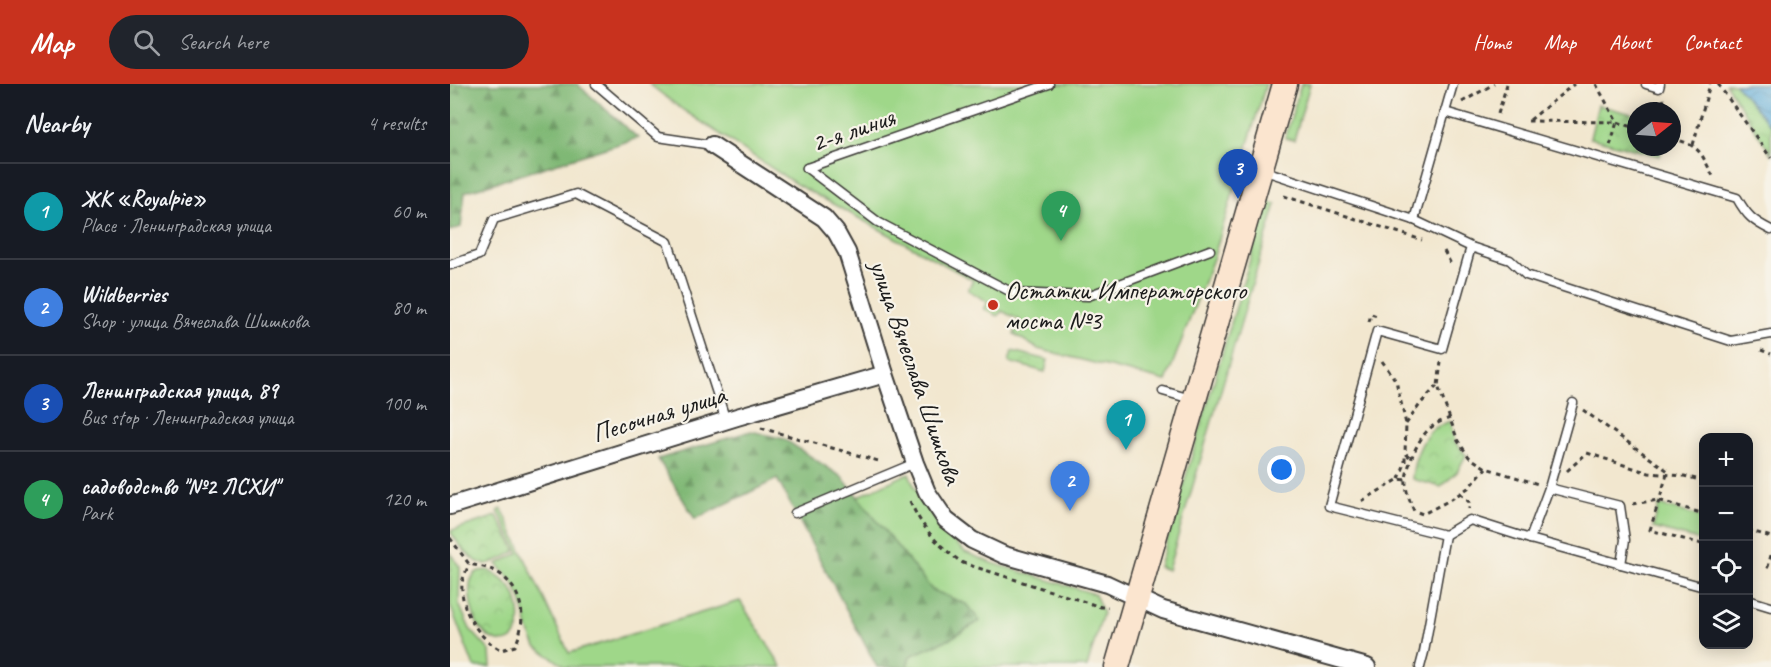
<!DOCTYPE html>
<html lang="en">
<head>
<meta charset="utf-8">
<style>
	body { margin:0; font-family:Caveat,sans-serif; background:#20242c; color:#f1f3f6 }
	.controls { position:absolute; right:18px; bottom:18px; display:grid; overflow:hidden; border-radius:12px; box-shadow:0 3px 15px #0003 }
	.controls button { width:54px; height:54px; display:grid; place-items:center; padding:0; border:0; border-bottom:2px solid #363941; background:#171b24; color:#f1f3f6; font:30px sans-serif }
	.compass { position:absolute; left:1177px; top:18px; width:54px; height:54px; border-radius:50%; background:#171b24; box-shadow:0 3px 15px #0003; rotate:73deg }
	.you { position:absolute; left:832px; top:386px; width:21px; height:21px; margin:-15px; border:4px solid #fff; border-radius:50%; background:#1a73e8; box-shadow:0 0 0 9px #1a73e833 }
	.badge { display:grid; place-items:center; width:39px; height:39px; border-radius:50%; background:#c8321e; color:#fff; font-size:20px; font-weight:700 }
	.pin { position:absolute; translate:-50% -50px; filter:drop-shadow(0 2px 3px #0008) }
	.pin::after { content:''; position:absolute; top:32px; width:21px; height:18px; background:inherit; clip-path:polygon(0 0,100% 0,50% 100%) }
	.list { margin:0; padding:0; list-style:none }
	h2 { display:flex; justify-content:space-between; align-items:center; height:78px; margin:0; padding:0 24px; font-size:26px }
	h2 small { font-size:20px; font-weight:400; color:#9ea1a6 }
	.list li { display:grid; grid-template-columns:39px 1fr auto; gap:18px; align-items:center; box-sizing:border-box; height:96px; padding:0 24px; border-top:2px solid #363941 }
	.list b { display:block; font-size:22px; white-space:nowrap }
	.list p { margin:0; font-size:20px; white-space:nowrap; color:#9ea1a6 }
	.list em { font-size:20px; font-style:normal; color:#9ea1a6 }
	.icon { flex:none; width:33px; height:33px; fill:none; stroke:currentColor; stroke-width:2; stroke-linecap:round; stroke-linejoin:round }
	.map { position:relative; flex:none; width:1321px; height:583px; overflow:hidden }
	header { display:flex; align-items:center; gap:36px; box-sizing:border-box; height:84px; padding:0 30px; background:#c8321e; color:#fff }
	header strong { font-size:28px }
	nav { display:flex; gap:33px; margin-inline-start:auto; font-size:21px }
	.search { width:420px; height:54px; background:#20242c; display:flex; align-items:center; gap:15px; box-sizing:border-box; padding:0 21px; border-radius:33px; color:#9ea1a6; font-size:22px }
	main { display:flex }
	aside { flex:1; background:#171b24 }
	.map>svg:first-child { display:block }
	.green { fill:#9fd789; stroke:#5e7a52; stroke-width:1.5 }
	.forest { fill:url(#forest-firs); stroke:#4e6a48; stroke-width:1.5 }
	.park { fill:url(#park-crowns); stroke:#5e7a52; stroke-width:1.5 }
	.water { fill:url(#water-waves); stroke:#40667c; stroke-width:1.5 }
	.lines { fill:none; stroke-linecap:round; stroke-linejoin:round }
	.lane-casing { stroke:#3c3a37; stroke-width:11 }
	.street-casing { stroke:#3c3a37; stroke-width:20 }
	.secondary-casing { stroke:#3c3a37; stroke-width:27 }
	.path { stroke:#3c3a37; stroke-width:3; stroke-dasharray:4.5 4.5; stroke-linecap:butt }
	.lane { stroke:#fff; stroke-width:8 }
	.street { stroke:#fff; stroke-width:16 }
	.secondary { stroke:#fbe5cf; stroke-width:24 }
	.poi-dot { fill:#c8321e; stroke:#f7f3e8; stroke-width:2 }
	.labels { text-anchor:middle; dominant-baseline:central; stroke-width:4.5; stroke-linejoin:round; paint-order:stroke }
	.street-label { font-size:26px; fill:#1c1c1c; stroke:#f7f3e8 }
	.poi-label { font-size:26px; fill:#1c1c1c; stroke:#f7f3e8; text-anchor:start }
</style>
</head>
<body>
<header>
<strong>Map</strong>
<div class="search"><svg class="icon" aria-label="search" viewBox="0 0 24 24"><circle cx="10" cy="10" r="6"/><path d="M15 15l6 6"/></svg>Search here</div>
<nav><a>Home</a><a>Map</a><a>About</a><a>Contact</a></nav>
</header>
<main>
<aside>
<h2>Nearby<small>4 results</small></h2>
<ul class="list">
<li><span class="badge" style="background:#0f9aa8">1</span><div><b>ЖК «Royalpie»</b><p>Place · Ленинградская улица</p></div><em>60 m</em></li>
<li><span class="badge" style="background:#3f7fe0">2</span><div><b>Wildberries</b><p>Shop · улица Вячеслава Шишкова</p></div><em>80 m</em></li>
<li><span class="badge" style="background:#1a4fb4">3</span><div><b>Ленинградская улица, 89</b><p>Bus stop · Ленинградская улица</p></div><em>100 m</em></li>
<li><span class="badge" style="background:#2e9e5b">4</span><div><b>садоводство &quot;№2 ЛСХИ&quot;</b><p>Park</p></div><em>120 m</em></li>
</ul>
</aside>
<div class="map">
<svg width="1321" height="583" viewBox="0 0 1321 583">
	<defs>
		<pattern id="forest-firs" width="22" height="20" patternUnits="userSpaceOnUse" patternTransform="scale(1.5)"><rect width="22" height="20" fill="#7fb875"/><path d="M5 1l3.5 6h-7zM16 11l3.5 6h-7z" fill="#67955f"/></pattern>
		<pattern id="park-crowns" width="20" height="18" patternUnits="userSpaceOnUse" patternTransform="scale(1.5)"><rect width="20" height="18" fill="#9fd789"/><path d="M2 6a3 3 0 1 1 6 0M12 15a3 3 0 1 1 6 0" fill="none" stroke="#88b876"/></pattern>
		<pattern id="water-waves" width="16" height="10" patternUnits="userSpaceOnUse" patternTransform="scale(1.5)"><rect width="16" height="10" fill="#63afdc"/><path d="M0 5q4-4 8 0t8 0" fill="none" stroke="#518eb2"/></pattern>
	</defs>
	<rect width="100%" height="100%" fill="#f7f3e8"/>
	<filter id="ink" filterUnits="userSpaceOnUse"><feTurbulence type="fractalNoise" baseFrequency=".0167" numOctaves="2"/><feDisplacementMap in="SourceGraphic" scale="12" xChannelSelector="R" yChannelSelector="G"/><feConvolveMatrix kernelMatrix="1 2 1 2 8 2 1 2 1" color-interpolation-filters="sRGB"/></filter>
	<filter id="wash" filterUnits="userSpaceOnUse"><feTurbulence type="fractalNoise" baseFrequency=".008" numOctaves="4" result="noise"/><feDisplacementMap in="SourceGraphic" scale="24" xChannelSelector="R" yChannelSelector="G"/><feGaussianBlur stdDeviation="1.35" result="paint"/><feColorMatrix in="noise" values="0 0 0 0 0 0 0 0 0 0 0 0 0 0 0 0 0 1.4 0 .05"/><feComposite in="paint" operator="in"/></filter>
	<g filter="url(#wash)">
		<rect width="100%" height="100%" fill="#f2e7cf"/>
		<!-- green -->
		<g class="green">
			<polygon points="199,0 816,0 764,172 716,297 588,265 564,250 571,237 552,227 548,232 534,225 538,218 518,206 523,196 346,100 233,26"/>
			<polygon points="851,0 860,0 844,56 835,54"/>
			<polygon points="817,118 826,120 718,486 709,483"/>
			<polygon points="459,389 464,402 493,447 515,468 542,479 645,510 653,529 637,583 457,583 460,572 501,554 530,537 516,520 482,506 407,413"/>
			<polygon points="1209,421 1253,433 1253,441 1249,456 1203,444"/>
			<polygon points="52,425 119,569 290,517 332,583 116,583 86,563 78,545 71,515 62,497 47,480 69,469 48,427"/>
			<polygon points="0,469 10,483 9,520 20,545 40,567 41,583 24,583 0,521"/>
		</g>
		<!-- forest -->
		<g class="forest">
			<polygon points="0,0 127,0 188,54 15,108 11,143 0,147"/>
			<polygon points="301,347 334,355 392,393 482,506 516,520 530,537 501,554 460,572 457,583 427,583 327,395 245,435 208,375"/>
		</g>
		<!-- park -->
		<g class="park">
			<polygon points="1276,0 1321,0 1321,70"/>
			<polygon points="1148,21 1186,31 1186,63 1212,63 1210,72 1140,54"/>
			<polygon points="562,267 598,276 595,288 559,278"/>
			<path d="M1000 337 1005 358 1016 371 1007 388 991 403 962 395C963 378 970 358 982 346 987 342 994 340 1000 337Z"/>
			<path d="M47 432 66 467C58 471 44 480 35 480 21 479 6 457 0 447Z"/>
			<path d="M38 486C49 493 59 499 65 511 72 526 74 563 48 557 40 555 34 550 29 543 22 532 12 494 29 487 32 486 35 487 38 486Z"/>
		</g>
		<!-- water -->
		<polygon class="water" points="1285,0 1321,0 1321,42"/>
	</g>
	<g filter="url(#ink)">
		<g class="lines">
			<defs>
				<g id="lane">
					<polyline points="146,0 208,53 262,61"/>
					<polyline points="1196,0 1209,4 1210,0"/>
					<path d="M995 28 1287 114C1297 132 1303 137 1321 146"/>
					<polyline points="357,84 428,138 563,209 638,212 760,166"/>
					<polyline points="357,84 599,0"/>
					<polyline points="812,86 964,136 1021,163 992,265 927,247 879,422 995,451 1020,436 1080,455 1254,503"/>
					<polyline points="964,136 1003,0"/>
					<polyline points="1021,163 1060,176 1076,191 1281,257 1321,250"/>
					<polyline points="0,181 29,171 44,135 126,110 218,158 276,337"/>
					<polyline points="713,307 741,315"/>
					<polyline points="1099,404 1170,422 1175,456 1171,480"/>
					<polyline points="345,429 465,379"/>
					<polyline points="1080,455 1099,404 1123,319"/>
					<polyline points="1298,516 1321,523"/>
					<polyline points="970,583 974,568 995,451"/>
				</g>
				<g id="street">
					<polyline points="262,61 374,134 386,148 397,168 435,290 465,379 477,408 496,436 522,456 554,471 657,500 713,526 917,583"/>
					<polyline points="0,422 287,333 435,290"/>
				</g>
				<polyline id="secondary" points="667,583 835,0"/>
			</defs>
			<!-- lane casing -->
			<use href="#lane" class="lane-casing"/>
			<!-- street casing -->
			<use href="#street" class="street-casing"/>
			<!-- secondary casing -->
			<use href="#secondary" class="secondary-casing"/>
			<!-- path -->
			<g class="path">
				<polyline points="1146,0 1167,38 1160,62"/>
				<polyline points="1268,0 1321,74"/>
				<polyline points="1213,15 1215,20 1213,27"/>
				<polyline points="1012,18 1044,0"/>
				<polyline points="1048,30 1057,0"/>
				<polyline points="1080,36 1124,0"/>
				<polyline points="1078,37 1167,38 1186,44"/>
				<path d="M1222 54C1252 63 1250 68 1264 94"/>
				<polyline points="1243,61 1260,0"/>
				<polyline points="834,112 972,156"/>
				<polyline points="994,167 1002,182"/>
				<polyline points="919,238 921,230 930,233"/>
				<polyline points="1311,266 1321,270"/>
				<polyline points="932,277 946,297 956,340 955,369 961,374"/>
				<polyline points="991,278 988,302 1008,357 1019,373 1036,384 1088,400"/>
				<polyline points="1133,326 1218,387 1200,446 1252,460 1254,452"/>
				<path d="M1000 334C995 336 988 338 983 342 969 351 958 379 956 395 955 407 960 417 964 427L973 430 1000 416 1018 404 1036 384"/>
				<polyline points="956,340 971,319 987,302"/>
				<polyline points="311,344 432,378"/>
				<polyline points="1117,387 1137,369 1199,389 1234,392 1254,397"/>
				<polyline points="949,395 955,379 955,371"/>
				<polyline points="1010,409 1019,418 1019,425"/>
				<path d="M460 417C471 443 490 464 513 479L651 523H658"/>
				<polyline points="912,417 949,395 956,396"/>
				<polyline points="1183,420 1208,416 1254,430"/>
				<polyline points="1298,446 1321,453"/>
				<path d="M0 454 19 480C29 482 41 484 50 490 74 508 77 537 65 562L51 566C28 554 10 526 12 499 13 493 17 486 19 480"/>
				<polyline points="1321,471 1318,483 1321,484"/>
			</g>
			<!-- lane -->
			<use href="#lane" class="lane"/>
			<!-- street -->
			<use href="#street" class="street"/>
			<!-- secondary -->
			<use href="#secondary" class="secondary"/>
		</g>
	</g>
	<!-- markers -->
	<circle class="poi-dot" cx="543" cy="221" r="6"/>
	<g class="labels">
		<!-- street labels -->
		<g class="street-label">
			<text transform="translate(403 46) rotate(-19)">2-я линия</text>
			<text transform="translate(466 288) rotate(71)">улица Вячеслава Шишкова</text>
			<text transform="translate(209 330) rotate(-17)">Песочная улица</text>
		</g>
		<!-- poi labels -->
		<g class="poi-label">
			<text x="555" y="206">Остатки Императорского<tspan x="555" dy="30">моста №3</tspan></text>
		</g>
	</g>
</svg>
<div class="controls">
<button>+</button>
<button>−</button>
<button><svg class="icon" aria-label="locate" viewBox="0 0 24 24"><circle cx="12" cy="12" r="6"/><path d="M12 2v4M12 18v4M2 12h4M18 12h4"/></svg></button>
<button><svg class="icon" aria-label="layers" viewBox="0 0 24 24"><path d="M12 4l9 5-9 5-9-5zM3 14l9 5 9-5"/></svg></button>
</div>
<svg class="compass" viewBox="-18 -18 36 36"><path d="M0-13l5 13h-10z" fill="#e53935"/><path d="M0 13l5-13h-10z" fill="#9ea1a6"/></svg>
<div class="you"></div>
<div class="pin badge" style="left:676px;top:366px;background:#0f9aa8">1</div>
<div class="pin badge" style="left:620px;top:427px;background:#3f7fe0">2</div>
<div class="pin badge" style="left:788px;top:115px;background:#1a4fb4">3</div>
<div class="pin badge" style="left:611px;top:157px;background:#2e9e5b">4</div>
</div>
</main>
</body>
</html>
